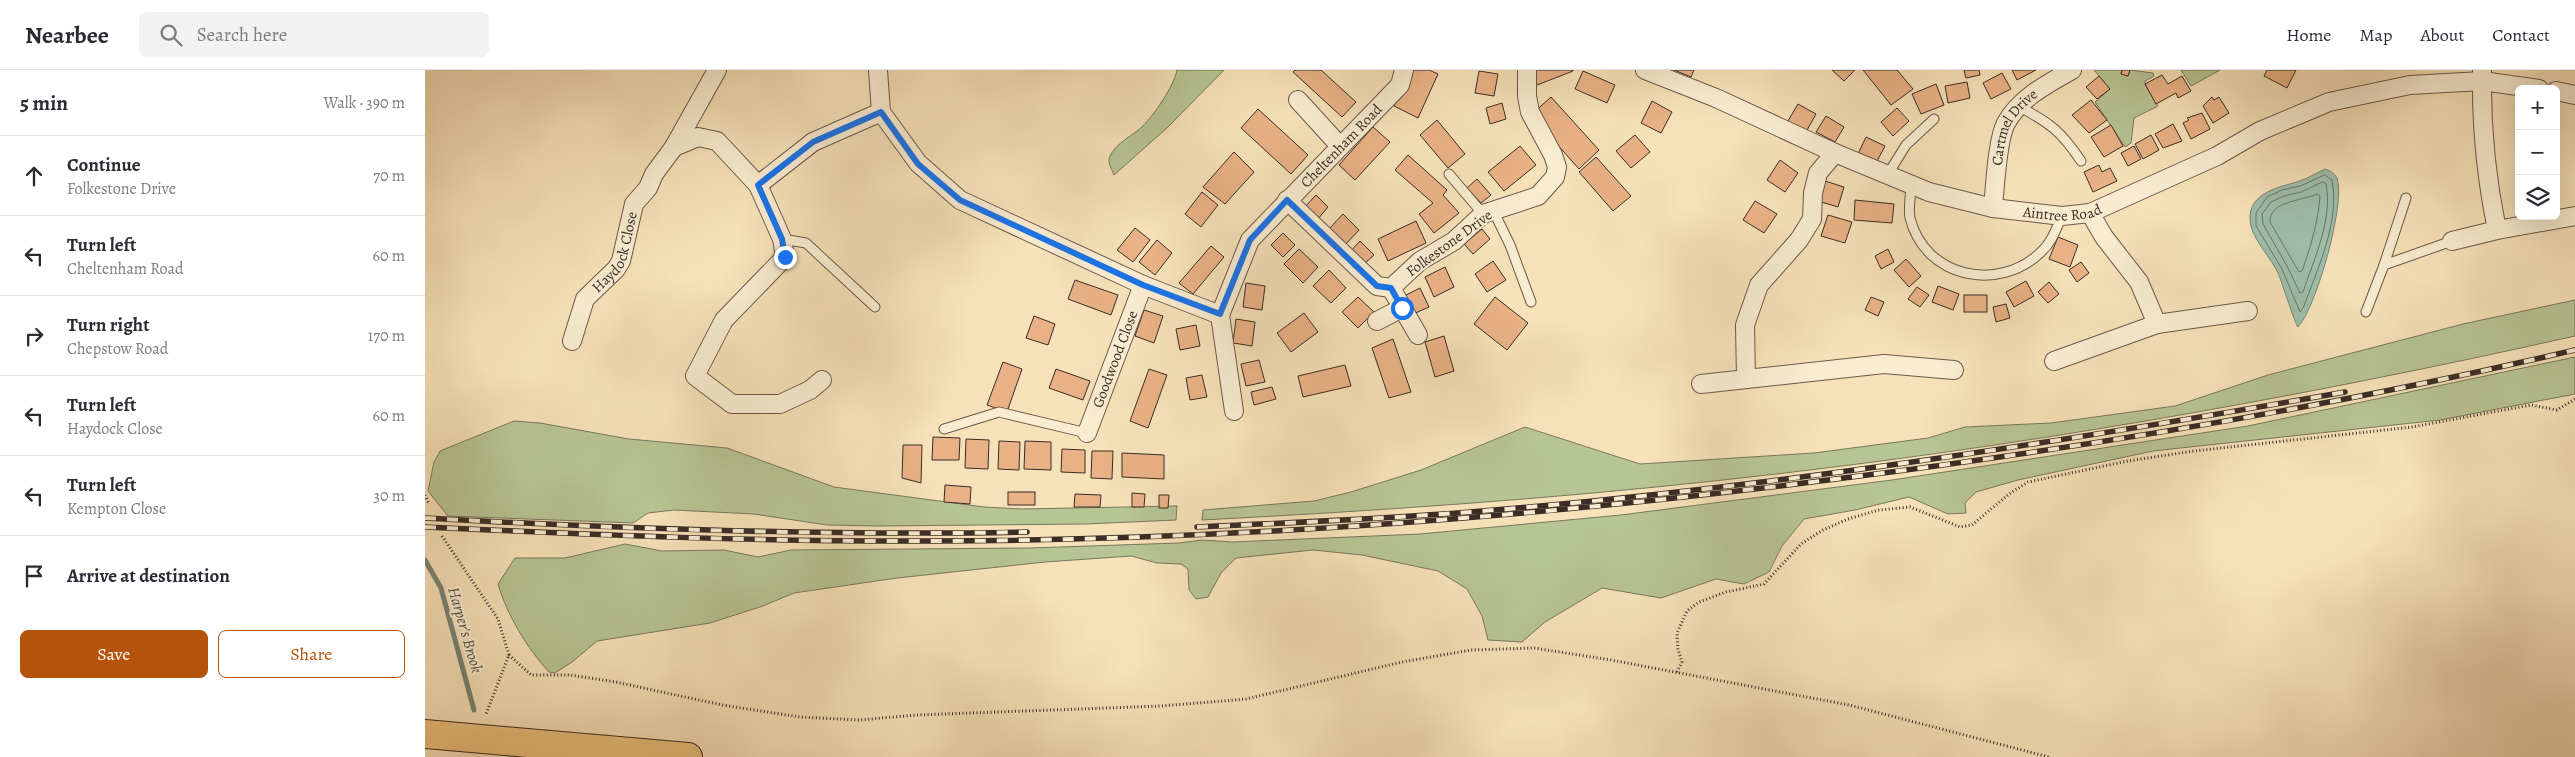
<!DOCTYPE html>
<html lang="en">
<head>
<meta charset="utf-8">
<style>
	body { margin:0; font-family:Alegreya,serif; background:#f2f2f3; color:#2b2b33 }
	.controls { position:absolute; right:15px; top:15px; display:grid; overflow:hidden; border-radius:8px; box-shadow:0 5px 20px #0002 }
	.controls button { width:45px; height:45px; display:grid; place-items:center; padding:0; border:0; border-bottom:1px solid #e1e1e2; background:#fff; color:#2b2b33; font:25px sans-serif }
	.stop { position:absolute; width:15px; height:15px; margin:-11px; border:4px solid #1a73e8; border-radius:50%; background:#fff }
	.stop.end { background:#1a73e8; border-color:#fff; box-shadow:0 1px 5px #0008 }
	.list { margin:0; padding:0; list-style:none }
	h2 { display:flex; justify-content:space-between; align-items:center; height:65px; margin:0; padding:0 20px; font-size:21px }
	h2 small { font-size:16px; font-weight:400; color:#7c7c81 }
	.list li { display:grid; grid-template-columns:32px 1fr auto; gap:15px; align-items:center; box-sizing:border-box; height:80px; padding:0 20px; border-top:1px solid #e1e1e2 }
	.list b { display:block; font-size:19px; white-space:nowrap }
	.list p { margin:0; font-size:16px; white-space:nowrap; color:#7c7c81 }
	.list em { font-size:16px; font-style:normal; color:#7c7c81 }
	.actions { display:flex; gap:10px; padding:15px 20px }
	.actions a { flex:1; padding:11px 0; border:1px solid #b45309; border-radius:8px; text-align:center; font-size:18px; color:#b45309 }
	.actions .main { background:#b45309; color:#fff }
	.icon { flex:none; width:28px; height:28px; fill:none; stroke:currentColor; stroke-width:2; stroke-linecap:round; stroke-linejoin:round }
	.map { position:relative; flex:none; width:2150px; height:687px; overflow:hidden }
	header { display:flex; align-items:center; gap:30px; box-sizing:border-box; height:70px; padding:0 25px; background:#fff; border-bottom:1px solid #e1e1e2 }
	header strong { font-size:24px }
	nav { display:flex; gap:28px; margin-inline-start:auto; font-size:18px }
	.search { width:350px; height:45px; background:#f2f2f3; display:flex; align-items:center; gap:12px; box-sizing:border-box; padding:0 18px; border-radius:8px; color:#7c7c81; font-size:19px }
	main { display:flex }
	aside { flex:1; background:#fff }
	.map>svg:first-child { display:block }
	.green { fill:#b7c493; stroke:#79785c }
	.water { fill:#9dbeab; stroke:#768476 }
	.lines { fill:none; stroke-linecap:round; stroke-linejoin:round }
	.shore { stroke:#6c7568; stroke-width:1 }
	.stream { stroke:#768476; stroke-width:5 }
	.building { fill:#e9b286; stroke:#3b2c26 }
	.lane-casing { stroke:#6a594a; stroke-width:11 }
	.street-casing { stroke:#6a594a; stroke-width:20 }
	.highway-casing { stroke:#3b2c26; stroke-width:30 }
	.path { stroke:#3b2c26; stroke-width:3; stroke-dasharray:1 2.5; stroke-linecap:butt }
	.lane { stroke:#f9ecd1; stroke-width:9 }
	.street { stroke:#f9ecd1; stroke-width:18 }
	.highway { stroke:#ebc07c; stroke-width:28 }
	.rail-casing { stroke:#3b2c26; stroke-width:5.5 }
	.rail { stroke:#f9ecd1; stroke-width:4; stroke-dasharray:11; stroke-linecap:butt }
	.route { stroke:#1a73e8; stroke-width:6 }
	.labels { text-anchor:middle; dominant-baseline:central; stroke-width:4; stroke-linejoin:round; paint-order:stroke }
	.street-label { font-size:15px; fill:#3b2c26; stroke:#f9ecd1 }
	.water-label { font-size:16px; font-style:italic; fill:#545047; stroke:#f9ecd1 }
</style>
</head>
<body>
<header>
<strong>Nearbee</strong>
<div class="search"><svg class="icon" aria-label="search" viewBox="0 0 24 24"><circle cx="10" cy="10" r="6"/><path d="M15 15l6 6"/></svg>Search here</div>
<nav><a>Home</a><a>Map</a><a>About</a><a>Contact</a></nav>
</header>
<main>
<aside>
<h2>5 min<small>Walk · 390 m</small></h2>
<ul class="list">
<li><svg class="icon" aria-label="ahead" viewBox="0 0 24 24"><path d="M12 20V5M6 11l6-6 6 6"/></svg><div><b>Continue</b><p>Folkestone Drive</p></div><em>70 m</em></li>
<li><svg class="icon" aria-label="left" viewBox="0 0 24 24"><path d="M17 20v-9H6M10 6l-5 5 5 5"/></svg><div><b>Turn left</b><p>Cheltenham Road</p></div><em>60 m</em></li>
<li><svg class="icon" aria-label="right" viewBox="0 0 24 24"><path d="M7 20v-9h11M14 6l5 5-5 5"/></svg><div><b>Turn right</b><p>Chepstow Road</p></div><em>170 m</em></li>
<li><svg class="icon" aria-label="left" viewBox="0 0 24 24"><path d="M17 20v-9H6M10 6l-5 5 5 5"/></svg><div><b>Turn left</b><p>Haydock Close</p></div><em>60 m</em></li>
<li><svg class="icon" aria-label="left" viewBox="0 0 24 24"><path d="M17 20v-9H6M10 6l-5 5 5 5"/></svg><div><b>Turn left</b><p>Kempton Close</p></div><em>30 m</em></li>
<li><svg class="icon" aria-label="arrive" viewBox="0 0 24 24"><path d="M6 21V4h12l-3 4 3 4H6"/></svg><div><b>Arrive at destination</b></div></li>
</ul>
<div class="actions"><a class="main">Save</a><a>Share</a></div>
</aside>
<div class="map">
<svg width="2150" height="687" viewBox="0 0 2150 687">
	<rect width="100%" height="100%" fill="#f6e1b8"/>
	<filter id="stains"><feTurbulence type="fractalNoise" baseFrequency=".004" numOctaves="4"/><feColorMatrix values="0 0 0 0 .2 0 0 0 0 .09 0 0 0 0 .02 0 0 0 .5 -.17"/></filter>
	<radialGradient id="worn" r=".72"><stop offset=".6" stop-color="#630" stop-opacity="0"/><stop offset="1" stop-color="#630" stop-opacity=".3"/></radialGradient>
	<!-- green -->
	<g class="green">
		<path d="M752 0H799L743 57 689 105C687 99 682 93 685 86 691 73 707 66 717 57 729 45 749 16 752 0Z"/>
		<polygon points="1669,0 1697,0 1696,4 1703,6 1705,0 1728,3 1729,6 1720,11 1720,14 1733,36 1709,48 1706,73 1700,77 1670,32 1685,19"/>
		<polygon points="1756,0 1795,0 1766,16"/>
		<path d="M2150 230V266C1869 329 1585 379 1298 410 1125 429 951 441 777 450L778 440 889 431 926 422 996 400 1100 357 1215 394 1389 383 1503 368 1540 357 1626 353 1750 336 1843 305 2038 254Z"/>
		<path d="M2150 287V324L2015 350 1728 381 1593 410 1551 422 1540 433 1541 443 1523 444 1484 427 1430 440 1379 449 1357 476 1344 502 1319 514 1291 509 1236 528 1177 518 1120 552 1097 572 1063 570 1057 546 1042 519 1013 501 937 485 888 480 811 488 796 503 783 527 771 529 764 520 763 499 756 494 732 493 706 486 620 492 472 508 369 523 338 536 285 553 172 571 147 592 130 603 124 602C102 578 82 545 73 514L90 488H140L200 474 237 481 299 480 333 487 366 480 605 478 754 473 777 470 808 472 995 464 1196 445 1467 410 1823 356Z"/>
		<polygon points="89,351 115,353 204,369 302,378 409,417 559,437 597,439 752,436 751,450 661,454 453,456 402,455 329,444 249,440 223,443 208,453 23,446 3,421 9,392 15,381"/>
	</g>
	<!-- water -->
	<path class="water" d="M1900 99C1906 101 1909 103 1912 108 1921 133 1891 238 1873 257 1870 254 1857 212 1853 203 1846 188 1830 172 1826 156 1819 125 1850 118 1872 112 1882 109 1891 103 1900 99Z"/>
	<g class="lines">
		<!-- shore -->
		<g class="shore">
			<path d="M1900 105 1907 110C1915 152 1893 197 1879 236L1875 242 1857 199 1831 156V143L1842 127 1857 120 1875 116Z"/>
			<path d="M1898 112 1901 114C1908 149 1889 189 1878 222L1875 223 1862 196 1838 154 1837 144 1846 132 1859 126 1876 122Z"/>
			<path d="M1892 124 1895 126C1893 152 1886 176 1877 201L1874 202 1845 152C1844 131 1877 131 1892 124Z"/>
		</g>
		<!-- stream -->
		<polyline class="stream" points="0,490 16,518 49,640"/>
	</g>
	<!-- building -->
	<g class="building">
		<polygon points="870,0 896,0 931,32 917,47 868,2"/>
		<polygon points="986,0 1004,0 1013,4 993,48 969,36"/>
		<polygon points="1101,0 1148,0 1148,1 1107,17"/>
		<polygon points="1249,0 1269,0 1266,7"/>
		<polygon points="1407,0 1430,0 1419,11"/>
		<polygon points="1438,0 1472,0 1488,19 1466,35"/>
		<polygon points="1539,0 1554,0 1555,5 1541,8"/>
		<polygon points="1587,0 1611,0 1592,10"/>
		<polygon points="1697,0 1705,0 1703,6 1696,4"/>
		<polygon points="1842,0 1871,0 1862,18 1839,6"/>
		<polygon points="1054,1 1073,4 1069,26 1050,23"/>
		<polygon points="1158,1 1190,15 1182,33 1150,19"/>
		<polygon points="1577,3 1586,19 1566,29 1558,13"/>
		<polygon points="1737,5 1743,14 1757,6 1766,21 1753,28 1751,23 1731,34 1720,14"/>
		<polygon points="1674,6 1685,19 1672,29 1661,17"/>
		<polygon points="1542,12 1545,28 1523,33 1520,16"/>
		<polygon points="1511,14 1519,35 1496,44 1487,24"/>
		<polygon points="1126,27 1174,80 1154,99 1106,45"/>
		<polygon points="1787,27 1789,30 1794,27 1804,43 1788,53 1778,36"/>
		<polygon points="1666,30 1682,50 1664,63 1647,45"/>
		<polygon points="1227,31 1247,42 1236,63 1216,53"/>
		<polygon points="1077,33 1081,49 1065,54 1061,38"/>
		<polygon points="1373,34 1391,44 1381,62 1363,51"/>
		<polygon points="1472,38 1484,51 1468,66 1456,52"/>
		<polygon points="833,39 883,85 866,104 816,58"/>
		<polygon points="1777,43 1785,59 1766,69 1758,53 1764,50 1762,48"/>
		<polygon points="1401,46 1419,57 1410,72 1391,62"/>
		<polygon points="1012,50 1040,84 1023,98 995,65"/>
		<polygon points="1748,54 1757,71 1738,78 1730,64"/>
		<polygon points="1686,55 1698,76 1679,87 1666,67"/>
		<polygon points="948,57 965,72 930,110 914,95"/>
		<polygon points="1210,65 1225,82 1206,98 1191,81"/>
		<polygon points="1726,65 1734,80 1718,89 1710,74"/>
		<polygon points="1441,67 1460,76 1450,95 1432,86"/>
		<polygon points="1095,76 1111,95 1079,121 1063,102"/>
		<polygon points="1709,76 1716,89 1703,96 1696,83"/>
		<polygon points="809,82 829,102 800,134 778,117"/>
		<polygon points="983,85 1022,120 1018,125 1034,143 1009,163 994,144 1008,133 970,100"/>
		<polygon points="1171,87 1206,126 1188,141 1154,102"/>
		<polygon points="1355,90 1373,103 1360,122 1342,110"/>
		<polygon points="1674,95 1677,102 1685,98 1692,111 1668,122 1659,102"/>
		<polygon points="1052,109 1066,125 1056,133 1042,118"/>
		<polygon points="1400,111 1419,117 1413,137 1393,131"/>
		<polygon points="777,122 793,135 776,157 760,144"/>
		<polygon points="891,125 903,137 892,150 879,138"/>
		<polygon points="1430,130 1469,134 1467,153 1429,150"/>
		<polygon points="1330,131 1352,144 1339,163 1318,150"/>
		<polygon points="918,144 934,160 919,176 903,160"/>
		<polygon points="1403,145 1427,152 1420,173 1396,166"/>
		<polygon points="991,151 1001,173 963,191 953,169"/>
		<polygon points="710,158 725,170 708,192 692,180"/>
		<polygon points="1057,159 1065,169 1048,184 1039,174"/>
		<polygon points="858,163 870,175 858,187 846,175"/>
		<polygon points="1633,167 1653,175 1645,197 1624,189"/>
		<polygon points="732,170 747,183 730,205 714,192"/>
		<polygon points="935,171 949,185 939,194 926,181"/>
		<polygon points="786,176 799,187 768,224 754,213"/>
		<polygon points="874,179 893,197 878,213 859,194"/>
		<polygon points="1463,179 1469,192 1456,199 1450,186"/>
		<polygon points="1481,189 1496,206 1484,217 1469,200"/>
		<polygon points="1068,191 1081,210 1062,222 1050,204"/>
		<polygon points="1656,192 1664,203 1652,212 1644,200"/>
		<polygon points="1020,197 1029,217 1009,227 1000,207"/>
		<polygon points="904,200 921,218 906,233 888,216"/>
		<polygon points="650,210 693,225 686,245 643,229"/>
		<polygon points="1601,211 1609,226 1589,237 1581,222"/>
		<polygon points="1624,212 1634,224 1623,233 1613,222"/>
		<polygon points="821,213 840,216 837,240 818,237"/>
		<polygon points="1513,216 1534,224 1528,240 1507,232"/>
		<polygon points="1492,217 1504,225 1495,237 1483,229"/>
		<polygon points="995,218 1004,237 986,245 977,227"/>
		<rect x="1539" y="225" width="23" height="17"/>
		<polygon points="933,227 949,242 933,258 917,242"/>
		<polygon points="1070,227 1103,253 1082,280 1049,254"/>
		<polygon points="1446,227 1459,232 1453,246 1440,240"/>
		<polygon points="1581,234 1585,248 1571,252 1568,237"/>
		<polygon points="719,240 738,246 729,273 710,266"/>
		<polygon points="879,243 893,262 866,282 852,263"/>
		<polygon points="609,246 630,254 623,275 601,268"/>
		<polygon points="811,249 830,252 827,276 808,273"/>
		<polygon points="771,255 775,276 755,280 751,259"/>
		<polygon points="1019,266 1029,301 1010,307 1000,272"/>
		<polygon points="968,269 986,322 964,328 947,278"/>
		<polygon points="834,290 840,312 821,316 816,294"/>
		<polygon points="578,292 597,299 582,342 562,335"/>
		<polygon points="920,295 926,316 878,327 873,306"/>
		<polygon points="631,299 665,311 658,330 624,318"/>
		<polygon points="724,299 742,305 723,358 705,351"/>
		<polygon points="777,305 782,327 765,330 761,308"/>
		<polygon points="847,317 851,329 829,335 826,322"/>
		<polygon points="508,367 535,368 534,390 507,390"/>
		<polygon points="541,369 564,370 563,399 540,398"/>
		<polygon points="574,371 595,372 594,400 573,399"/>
		<polygon points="600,371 626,372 626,400 599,399"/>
		<polygon points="478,375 497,375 496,413 477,408"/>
		<polygon points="637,379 660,380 660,403 636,402"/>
		<polygon points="667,381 688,381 687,409 666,408"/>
		<polygon points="697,383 739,385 739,409 697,407"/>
		<polygon points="520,415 546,417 545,434 519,432"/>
		<rect x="583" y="422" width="27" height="13"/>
		<polygon points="707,423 720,424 719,437 707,437"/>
		<polygon points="650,424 676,425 675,437 649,437"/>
		<polygon points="734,425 744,425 743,438 734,438"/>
	</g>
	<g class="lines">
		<defs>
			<g id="lane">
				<path d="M1593 36C1625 53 1636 61 1656 91"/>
				<polyline points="1024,104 1058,144"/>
				<polyline points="1463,104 1481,75 1509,49"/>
				<path d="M1486 114C1486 124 1483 138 1485 148 1500 208 1574 223 1616 182 1627 172 1631 159 1637 146"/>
				<polyline points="1068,140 1085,175 1106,232"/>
				<polyline points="357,169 381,173 450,237"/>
				<polyline points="1959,195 1981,128"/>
				<polyline points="1941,242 1959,195 2027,171"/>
				<polyline points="519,359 574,342 662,363"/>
			</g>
			<g id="street">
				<polyline points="453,0 456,42 493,93 535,130 718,215 795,245"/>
				<path id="s1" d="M1220 0 1291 28 1410 83 1504 122 1568 138 1637 146 1665 143 1792 86 1835 61 1904 32 1985 15 2057 11 2114 19"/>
				<polyline points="2131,21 2150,25"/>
				<polyline points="873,30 914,75"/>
				<polyline points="249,77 292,0"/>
				<polyline points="333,115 357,169 360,187 299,250 270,306 307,334 355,334 385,320 397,310"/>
				<polyline points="862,130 952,216 966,218 995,191 1029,171 1058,144 1113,126 1130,107 1132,97 1128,85 1105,42 1102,26 1102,0"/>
				<path id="s2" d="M1568 138C1570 118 1572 70 1581 53 1595 28 1622 14 1647 0"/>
				<polyline points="1665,143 1679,167 1714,212 1732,254"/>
				<polyline points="2072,160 2150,146"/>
				<path d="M2027 171 2072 160C2061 107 2056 54 2057 0"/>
				<polyline points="966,218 993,265"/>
				<polyline points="952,251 977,238"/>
				<path id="s3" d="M147 271 160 229 191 199 196 191 209 134 223 118 229 104 249 77 273 67 292 71 333 115 388 72 456 42"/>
				<polyline points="1629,291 1732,254 1823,241"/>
				<polyline points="1321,309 1320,255 1334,215 1374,170 1387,149 1388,123 1393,103 1410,83"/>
				<polyline points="1276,314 1459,294 1529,300"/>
				<path id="s4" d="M809 341 795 245 825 170 975 15 979 0"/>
				<path id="s5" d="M662 363 718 215"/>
			</g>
			<polyline id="highway" points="0,664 263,687"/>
		</defs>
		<!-- lane casing -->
		<use href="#lane" class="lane-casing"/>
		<!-- street casing -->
		<use href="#street" class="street-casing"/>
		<!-- highway casing -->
		<use href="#highway" class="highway-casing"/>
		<!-- path -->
		<g class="path">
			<polyline points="0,425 4,434"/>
			<polyline points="17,466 73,549 84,585 61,644"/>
			<polyline points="84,585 106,605 145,605 191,612 297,635 375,647 434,650 491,645 736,636 821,629 977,592 1046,580 1109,578 1186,590 1424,635 1624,687"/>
			<polyline points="1252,602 1257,592 1253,579 1252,563 1262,541 1274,532 1301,522 1339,514 1376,474 1398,460 1423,449 1454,440 1485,437 1535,457 1547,455 1584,424 1603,412 1703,391 1769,381 1987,357 2106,335 2132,340 2150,329"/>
		</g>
		<!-- lane -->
		<use href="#lane" class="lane"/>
		<!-- street -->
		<use href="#street" class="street"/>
		<!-- highway -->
		<use href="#highway" class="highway"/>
		<defs>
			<g id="rail">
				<path d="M0 448C200 459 401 466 602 462"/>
				<path d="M0 457C170 465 340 472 511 471 812 470 1112 447 1411 409 1659 378 1906 337 2150 280"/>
				<path d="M772 457C863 453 954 449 1045 442 1338 419 1630 373 1920 322"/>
			</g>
		</defs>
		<!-- rail casing -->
		<use href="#rail" class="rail-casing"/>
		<!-- rail -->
		<use href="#rail" class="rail"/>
	</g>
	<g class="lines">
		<!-- route -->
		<polyline class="route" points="360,187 357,169 333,115 388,72 456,42 493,94 535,130 718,215 795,244 825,170 862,130 952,216 966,218 977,238"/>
	</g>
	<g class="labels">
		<!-- street labels -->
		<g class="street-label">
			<text stroke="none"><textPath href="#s2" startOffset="86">Cartmel Drive</textPath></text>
			<text stroke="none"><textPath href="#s4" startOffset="309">Cheltenham Road</textPath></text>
			<text stroke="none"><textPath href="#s1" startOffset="445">Aintree Road</textPath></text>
			<text transform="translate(1024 173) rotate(-36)">Folkestone Drive</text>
			<text stroke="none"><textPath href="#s3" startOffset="102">Haydock Close</textPath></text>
			<text stroke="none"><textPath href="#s5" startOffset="79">Goodwood Close</textPath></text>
		</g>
		<!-- water labels -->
		<g class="water-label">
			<text transform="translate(40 560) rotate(74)">Harper's Brook</text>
		</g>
	</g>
	<rect width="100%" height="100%" filter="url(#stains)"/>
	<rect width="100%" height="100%" fill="url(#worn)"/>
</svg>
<div class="controls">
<button>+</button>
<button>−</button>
<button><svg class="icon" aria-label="layers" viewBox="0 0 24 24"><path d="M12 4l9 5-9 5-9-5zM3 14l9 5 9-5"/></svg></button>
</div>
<div class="stop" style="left:977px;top:238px"></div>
<div class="stop end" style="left:360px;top:187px"></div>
</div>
</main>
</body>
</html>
